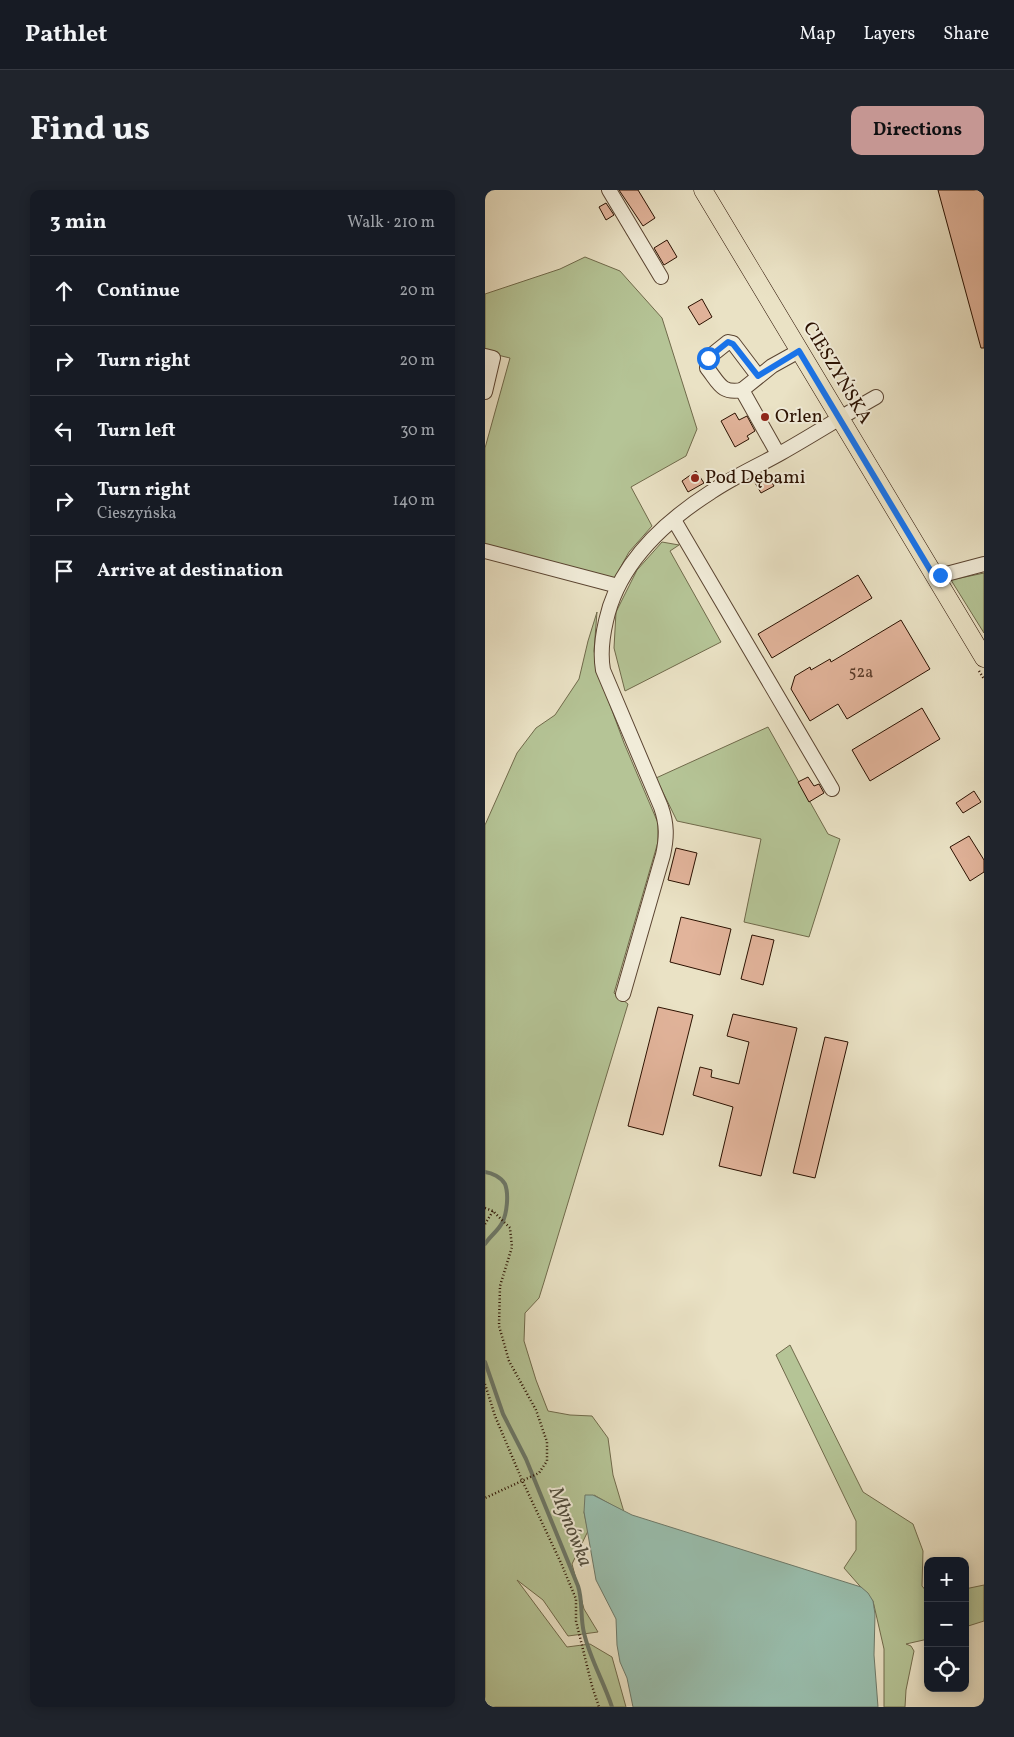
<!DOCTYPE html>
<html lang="en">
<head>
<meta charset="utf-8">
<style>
	body { margin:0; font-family:Vollkorn,serif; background:#20242c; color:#f1f3f6 }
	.controls { position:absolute; right:15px; bottom:15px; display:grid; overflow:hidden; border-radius:10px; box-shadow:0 2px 12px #0003 }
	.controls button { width:45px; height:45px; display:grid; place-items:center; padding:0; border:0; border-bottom:1px solid #363941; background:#171b24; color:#f1f3f6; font:25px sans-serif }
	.stop { position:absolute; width:15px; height:15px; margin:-11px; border:4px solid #1a73e8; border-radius:50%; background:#fff }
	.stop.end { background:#1a73e8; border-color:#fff; box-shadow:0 1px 5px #0008 }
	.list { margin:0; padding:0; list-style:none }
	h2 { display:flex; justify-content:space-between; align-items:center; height:65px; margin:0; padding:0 20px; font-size:21px }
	h2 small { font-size:16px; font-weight:400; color:#9ea1a6 }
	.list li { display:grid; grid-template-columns:32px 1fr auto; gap:15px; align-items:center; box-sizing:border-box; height:70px; padding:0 20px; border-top:1px solid #363941 }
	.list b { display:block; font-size:19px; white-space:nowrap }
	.list p { margin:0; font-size:16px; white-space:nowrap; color:#9ea1a6 }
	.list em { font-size:16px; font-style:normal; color:#9ea1a6 }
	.icon { flex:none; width:28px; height:28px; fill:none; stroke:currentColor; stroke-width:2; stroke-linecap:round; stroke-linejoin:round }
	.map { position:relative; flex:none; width:499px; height:1517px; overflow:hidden; border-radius:10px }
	header { display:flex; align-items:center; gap:30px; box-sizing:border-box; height:70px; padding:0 25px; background:#171b24; border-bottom:1px solid #363941 }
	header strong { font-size:24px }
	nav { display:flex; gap:28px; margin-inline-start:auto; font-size:18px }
	.intro { display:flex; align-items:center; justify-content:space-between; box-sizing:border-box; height:120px; padding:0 30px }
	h1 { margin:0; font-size:35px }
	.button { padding:12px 22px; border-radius:10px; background:#c59692; color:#111; font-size:18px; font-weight:700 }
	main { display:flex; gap:30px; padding:0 30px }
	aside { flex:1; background:#171b24; border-radius:10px; box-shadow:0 2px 12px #0003 }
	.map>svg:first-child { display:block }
	.green { fill:#b5c496; stroke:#706a4b }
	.water { fill:#99bfaf; stroke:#6d7969 }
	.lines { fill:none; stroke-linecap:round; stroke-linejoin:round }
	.stream { stroke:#6d7969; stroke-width:4 }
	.building { fill:#e2b49b; stroke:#2a1000 }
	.minor-casing { stroke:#5a4431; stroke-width:16 }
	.major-casing { stroke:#2a1000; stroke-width:19 }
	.path { stroke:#2a1000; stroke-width:2.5; stroke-dasharray:1 2.5; stroke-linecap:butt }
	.minor { stroke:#f1ecd9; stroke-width:14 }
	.major { stroke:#eae2c5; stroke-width:18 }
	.route { stroke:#1a73e8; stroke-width:6 }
	.poi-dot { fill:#8f2418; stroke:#f1ecd9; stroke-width:2 }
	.labels { text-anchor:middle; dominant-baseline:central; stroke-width:4; stroke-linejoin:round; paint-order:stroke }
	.number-label { font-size:16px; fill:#583927 }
	.street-label { font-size:19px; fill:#2a1000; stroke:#f1ecd9 }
	.poi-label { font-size:19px; fill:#2a1000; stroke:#f1ecd9; text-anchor:start }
	.water-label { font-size:20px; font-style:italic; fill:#514d3d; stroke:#f1ecd9 }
</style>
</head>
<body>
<header>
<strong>Pathlet</strong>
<nav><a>Map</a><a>Layers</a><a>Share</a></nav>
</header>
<div class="intro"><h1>Find us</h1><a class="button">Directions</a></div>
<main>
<aside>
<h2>3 min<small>Walk · 210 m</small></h2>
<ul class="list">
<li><svg class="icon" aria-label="ahead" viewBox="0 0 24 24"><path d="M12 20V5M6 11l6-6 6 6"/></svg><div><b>Continue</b></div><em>20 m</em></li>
<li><svg class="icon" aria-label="right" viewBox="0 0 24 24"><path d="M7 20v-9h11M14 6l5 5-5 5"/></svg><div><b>Turn right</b></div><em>20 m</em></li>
<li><svg class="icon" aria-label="left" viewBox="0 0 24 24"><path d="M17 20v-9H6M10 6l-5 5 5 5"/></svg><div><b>Turn left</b></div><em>30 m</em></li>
<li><svg class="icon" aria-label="right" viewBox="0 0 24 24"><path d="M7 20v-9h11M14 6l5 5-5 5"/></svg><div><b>Turn right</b><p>Cieszyńska</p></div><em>140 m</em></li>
<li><svg class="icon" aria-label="arrive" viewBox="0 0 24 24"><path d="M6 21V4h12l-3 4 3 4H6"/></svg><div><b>Arrive at destination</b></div></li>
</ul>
</aside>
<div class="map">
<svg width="499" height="1517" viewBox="0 0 499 1517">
	<rect width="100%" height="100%" fill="#eae2c5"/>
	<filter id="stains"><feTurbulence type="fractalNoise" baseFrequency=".004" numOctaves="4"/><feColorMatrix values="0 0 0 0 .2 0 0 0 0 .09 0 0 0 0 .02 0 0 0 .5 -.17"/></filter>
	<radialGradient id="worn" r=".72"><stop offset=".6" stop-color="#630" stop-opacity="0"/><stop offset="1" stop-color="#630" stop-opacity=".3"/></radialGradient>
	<!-- green -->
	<g class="green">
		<polygon points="100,67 135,81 177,128 212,239 201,266 146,297 167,336 144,362 129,389 0,357 0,258 25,168 0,162 0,104 75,79"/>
		<polygon points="177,352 194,355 185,361 236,452 140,501 129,458 131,422 152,380"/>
		<polygon points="499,383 499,443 466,390"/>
		<polygon points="112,422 109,461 114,485 139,553 173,633 173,652 129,803 143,814 59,1092 54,1108 40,1123 39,1151 51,1190 63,1221 85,1225 107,1226 123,1248 128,1285 139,1322 109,1305 99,1322 103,1341 87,1374 99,1419 113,1442 83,1446 58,1410 32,1390 82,1457 105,1454 127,1467 141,1517 0,1517 0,635 32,563 51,538 70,525 94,489 103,451"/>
		<polygon points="283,537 343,644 355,649 324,747 259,732 276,649 192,631 171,588"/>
		<polygon points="305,1155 378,1302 428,1334 438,1361 437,1396 443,1403 443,1449 421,1454 426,1456 429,1461 421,1500 420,1517 399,1517 399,1459 388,1411 359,1378 371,1360 371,1331 291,1165"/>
		<polygon points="499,1395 499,1431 480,1437 480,1399"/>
	</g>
	<!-- water -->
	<polygon class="water" points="100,1305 108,1305 147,1325 376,1397 383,1403 388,1411 390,1424 389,1465 393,1517 148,1517 142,1488 135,1472 132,1455 131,1429 111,1390 99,1322"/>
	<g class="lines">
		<!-- stream -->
		<g class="stream">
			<path d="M0 982C7 983 16 987 20 994 24 1004 22 1024 17 1033 13 1041 5 1046 0 1054"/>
			<path d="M0 1172 18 1224 41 1269 93 1396C98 1411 95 1427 99 1443 105 1469 119 1492 127 1517"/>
		</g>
	</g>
	<!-- building -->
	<g class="building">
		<polygon points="134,0 153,0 170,28 158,36"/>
		<polygon points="453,0 499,0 499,158 496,158"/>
		<polygon points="121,13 129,25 121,30 114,17"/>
		<polygon points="182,50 192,67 179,75 169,58"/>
		<polygon points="217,109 227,127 214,135 203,117"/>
		<polygon points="250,223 254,230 262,226 270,241 262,246 264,249 250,257 236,231"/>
		<polygon points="211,281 219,293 203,302 197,291"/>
		<polygon points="281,283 289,296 276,303 269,291"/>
		<polygon points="373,385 387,408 287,468 273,444"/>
		<polygon points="416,430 445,479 362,529 353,514 325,531 306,499 310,486 325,477 326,480 345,469 346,472"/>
		<polygon points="437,518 455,549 385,591 367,560"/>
		<polygon points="323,587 329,596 334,594 339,603 324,612 313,592"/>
		<polygon points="489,601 496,612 478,623 471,613"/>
		<polygon points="484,646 499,670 499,682 485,691 465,657"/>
		<polygon points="191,658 212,663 204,695 183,690"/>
		<polygon points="196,727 246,739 235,785 185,772"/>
		<polygon points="267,745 289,750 278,795 256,789"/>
		<polygon points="173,817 208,825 178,945 143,936"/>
		<polygon points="248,824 312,838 276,986 234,976 248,917 208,905 215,877 227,880 226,887 254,894 264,852 242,846"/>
		<polygon points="340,847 363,852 330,988 308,983"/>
	</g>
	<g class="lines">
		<defs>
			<g id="minor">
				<polyline points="124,0 176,87"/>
				<polyline points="0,166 8,168 0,202"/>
				<path d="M257 200C236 204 234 193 222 178L223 168 243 152 248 153 273 186"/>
				<polyline points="293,264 257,200 287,176 314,161"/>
				<polyline points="189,330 347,599"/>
				<polyline points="0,361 133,396"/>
				<polyline points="450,387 499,374"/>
				<path d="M138 804 178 665C182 647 182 634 176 617L118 480C115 463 117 448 121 431 133 375 179 332 226 302 248 287 273 276 296 263 328 245 359 225 391 207"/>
			</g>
			<polyline id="major" points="218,0 499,468"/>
		</defs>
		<!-- minor casing -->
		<use href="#minor" class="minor-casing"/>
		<!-- major casing -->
		<use href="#major" class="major-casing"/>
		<!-- path -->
		<g class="path">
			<polyline points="494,481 499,489"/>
			<polyline points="0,1018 8,1021 25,1038 27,1057 15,1096 14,1136 24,1171 51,1220 62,1252 62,1271 54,1283 0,1308"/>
			<polyline points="0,1034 8,1021"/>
			<polyline points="0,1194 10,1226 37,1290 76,1373 91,1409 91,1431 107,1496 114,1517"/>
		</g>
		<!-- minor -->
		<use href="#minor" class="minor"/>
		<!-- major -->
		<use href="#major" class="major"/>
	</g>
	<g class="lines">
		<!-- route -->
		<polyline class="route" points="223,168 243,152 248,154 273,186 314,161 450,388 455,385"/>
	</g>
	<!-- markers -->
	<g class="poi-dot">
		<circle cx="280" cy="227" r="5"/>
		<circle cx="210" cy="288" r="5"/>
	</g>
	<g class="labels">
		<!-- number labels -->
		<g class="number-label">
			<text x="376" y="483">52a</text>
		</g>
		<!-- street labels -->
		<g class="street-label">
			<text transform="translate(352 183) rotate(59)">CIESZYŃSKA</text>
		</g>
		<!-- poi labels -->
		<g class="poi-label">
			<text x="290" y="227">Orlen</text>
			<text x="220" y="288">Pod Dębami</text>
		</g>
		<!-- water labels -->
		<g class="water-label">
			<text transform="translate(85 1337) rotate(68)">Młynówka</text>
		</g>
	</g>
	<rect width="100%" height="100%" filter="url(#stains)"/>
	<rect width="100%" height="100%" fill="url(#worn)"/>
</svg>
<div class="controls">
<button>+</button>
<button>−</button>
<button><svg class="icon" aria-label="locate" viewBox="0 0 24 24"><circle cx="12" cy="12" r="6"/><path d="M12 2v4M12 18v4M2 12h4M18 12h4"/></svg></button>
</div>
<div class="stop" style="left:223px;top:168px"></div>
<div class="stop end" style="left:455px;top:385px"></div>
</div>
</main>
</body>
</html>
